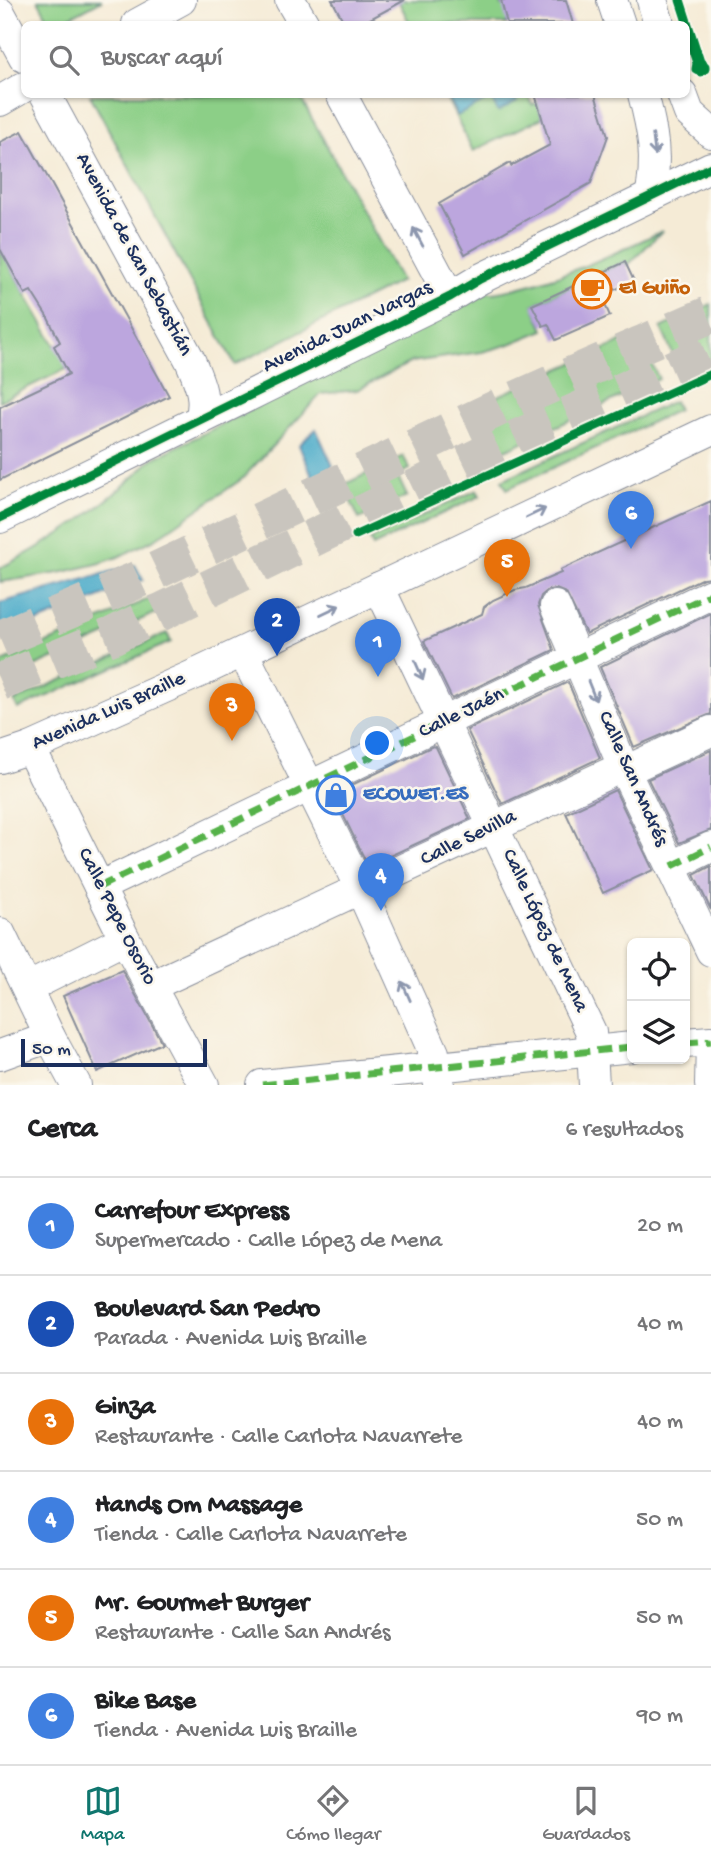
<!DOCTYPE html>
<html lang="es">
<head>
<meta charset="utf-8">
<style>
	body { margin:0; font-family:"Gochi Hand",sans-serif; background:#f6f6f6; color:#202124 }
	.controls { position:absolute; right:21px; bottom:21px; display:grid; overflow:hidden; border-radius:10px; box-shadow:0 2px 5px #0004 }
	.controls button { width:63px; height:63px; display:grid; place-items:center; padding:0; border:0; border-bottom:2px solid #e0e0e0; background:#fff; color:#202124; font:35px sans-serif }
	.scale { position:absolute; left:21px; bottom:18px; width:186px; box-sizing:border-box; padding-left:7px; border:4px solid #1b2f5e; border-top:0; font-size:19px; line-height:24px; white-space:nowrap; color:#1b2f5e; -webkit-text-stroke:5px #fbf7ec; paint-order:stroke }
	.you { position:absolute; left:378px; top:744px; width:24px; height:24px; margin:-18px; border:5px solid #fff; border-radius:50%; background:#1a73e8; box-shadow:0 0 0 10px #1a73e833 }
	.badge { display:grid; place-items:center; width:46px; height:46px; border-radius:50%; background:#0f766e; color:#fff; font-size:23px; font-weight:700 }
	.pin { position:absolute; translate:-50% -58px; filter:drop-shadow(0 2px 4px #0008) }
	.pin::after { content:''; position:absolute; top:37px; width:24px; height:21px; background:inherit; clip-path:polygon(0 0,100% 0,50% 100%) }
	.list { margin:0; padding:0; list-style:none }
	h2 { display:flex; justify-content:space-between; align-items:center; height:91px; margin:0; padding:0 28px; font-size:30px }
	h2 small { font-size:23px; font-weight:400; color:#757577 }
	.list li { display:grid; grid-template-columns:46px 1fr auto; gap:21px; align-items:center; box-sizing:border-box; height:98px; padding:0 28px; border-top:2px solid #e0e0e0 }
	.list b { display:block; font-size:26px; white-space:nowrap }
	.list p { margin:0; font-size:23px; white-space:nowrap; color:#757577 }
	.list em { font-size:23px; font-style:normal; color:#757577 }
	.icon { flex:none; width:38px; height:38px; fill:none; stroke:currentColor; stroke-width:2; stroke-linecap:round; stroke-linejoin:round }
	.map { position:relative; flex:none; width:711px; height:1085px; overflow:hidden }
	.search { position:absolute; background:#fff; box-shadow:0 2px 5px #0004; left:21px; right:21px; top:21px; height:77px; display:flex; align-items:center; gap:18px; box-sizing:border-box; padding:0 24px; border-radius:10px; color:#757577; font-size:26px }
	.sheet { height:679px; background:#fff }
	nav { display:flex; justify-content:space-around; align-items:center; box-sizing:border-box; height:98px; border-top:2px solid #e0e0e0; background:#fff; font-size:19px; color:#757577 }
	nav a { display:grid; justify-items:center; gap:4px }
	nav .on { color:#0f766e }
	.map>svg:first-child { display:block }
	.green { fill:#8ccf87; stroke:#547f72; stroke-width:2 }
	.water { fill:#4aaac9; stroke:#326c94; stroke-width:2 }
	.building { fill:#bca6de }
	.lines { fill:none; stroke-linecap:round; stroke-linejoin:round }
	.highway-tunnel { stroke:#c9c5be; stroke-width:38; stroke-dasharray:38 19; stroke-linecap:butt }
	.minor-casing { stroke:#888d9a; stroke-width:32 }
	.minor { stroke:#fff; stroke-width:30 }
	.quiet { stroke:#55b248; stroke-width:7; stroke-dasharray:14 7; stroke-linecap:butt }
	.cycleway-casing { stroke:#fbf7ec; stroke-width:13 }
	.cycleway { stroke:#00873e; stroke-width:9 }
	.oneway { stroke:#8d97ae }
	.labels { text-anchor:middle; dominant-baseline:central; stroke-width:5; stroke-linejoin:round; paint-order:stroke }
	.street-label { font-size:21px; fill:#1b2f5e; stroke:#fbf7ec }
	.food-label { font-size:21px; font-weight:bold; fill:#c56008; stroke:#fbf7ec; text-anchor:start }
	.shop-label { font-size:21px; font-weight:bold; fill:#366cbe; stroke:#fbf7ec; text-anchor:start }
</style>
</head>
<body>
<div class="map">
<svg width="711" height="1085" viewBox="0 0 711 1085">
	<rect width="100%" height="100%" fill="#fbf7ec"/>
	<filter id="ink" filterUnits="userSpaceOnUse"><feTurbulence type="fractalNoise" baseFrequency=".0143" numOctaves="2"/><feDisplacementMap in="SourceGraphic" scale="14" xChannelSelector="R" yChannelSelector="G"/><feConvolveMatrix kernelMatrix="1 2 1 2 8 2 1 2 1" color-interpolation-filters="sRGB"/></filter>
	<filter id="wash" filterUnits="userSpaceOnUse"><feTurbulence type="fractalNoise" baseFrequency=".00686" numOctaves="4" result="noise"/><feDisplacementMap in="SourceGraphic" scale="28" xChannelSelector="R" yChannelSelector="G"/><feGaussianBlur stdDeviation="1.57" result="paint"/><feColorMatrix in="noise" values="0 0 0 0 0 0 0 0 0 0 0 0 0 0 0 0 0 1.4 0 .05"/><feComposite in="paint" operator="in"/></filter>
	<g filter="url(#wash)">
		<rect width="100%" height="100%" fill="#f5ebd6"/>
		<!-- green -->
		<g class="green">
			<polygon points="38,0 102,0 57,24 51,24"/>
			<polygon points="398,0 500,0 502,6 507,4 507,24 410,24"/>
			<polygon points="90,95 299,95 401,281 235,365"/>
			<polygon points="445,95 529,95 532,105 538,103 542,118 473,151"/>
			<path d="M662 231 627 266 624 262 533 305 544 330 507 345 482 352 411 362 357 390 321 394 242 479 155 539 118 557 101 563 59 573 0 582V568C56 540 108 504 152 459L488 292 493 293C552 283 608 257 662 231Z"/>
			<polygon points="0,249 68,368 0,401"/>
			<polygon points="711,304 711,361 682,374 661,328"/>
			<polygon points="637,335 659,379 488,458 466,410"/>
			<polygon points="674,401 678,410 507,489 502,480"/>
			<polygon points="403,456 410,469 397,475 407,496 359,519 343,485"/>
			<polygon points="477,490 480,496 373,546 370,540"/>
			<polygon points="151,598 158,612 5,680 0,663"/>
			<polygon points="167,633 171,642 18,709 14,701"/>
		</g>
		<!-- water -->
		<g class="water">
			<polygon points="447,95 514,95 517,101 498,112 491,98 457,116"/>
			<polygon points="316,429 333,466 314,480 299,445"/>
			<polygon points="135,565 143,580 0,637 0,603"/>
		</g>
		<g id="blocks">
			<!-- building -->
			<g class="building">
				<polygon points="332,0 405,0 361,24 345,24"/>
				<polygon points="501,0 566,0 573,24 507,24"/>
				<polygon points="535,94 595,94 608,136 591,183 465,254 439,204 510,163 511,166 550,145"/>
				<polygon points="22,131 169,396 0,480 0,407 69,374 54,346 60,342 48,318 31,291 25,294 0,249 0,142"/>
				<polygon points="625,262 634,281 601,296 610,316 556,340 548,324 543,326 532,305"/>
				<polygon points="711,501 711,577 703,578 586,634 566,593 556,589 548,590 541,596 538,605 554,650 452,699 424,641 482,614 484,607 493,600 515,590 526,588 561,573 560,570"/>
				<polygon points="711,613 711,714 634,747 600,667"/>
				<polygon points="568,682 600,758 502,804 467,730"/>
				<polygon points="433,746 436,747 470,819 368,866 333,794"/>
				<polygon points="711,750 711,830 679,843 648,779"/>
				<polygon points="615,790 653,870 603,893 566,813"/>
				<polygon points="711,866 711,910 694,875"/>
				<polygon points="122,970 162,1043 97,1072 63,996"/>
			</g>
		</g>
	</g>
	<g filter="url(#ink)">
		<use href="#blocks" fill-opacity="0" stroke="#888d9a" stroke-width="2"/>
		<g class="lines">
			<!-- highway-tunnel -->
			<g class="highway-tunnel">
				<polyline points="0,639 107,594 504,405 711,314"/>
				<polyline points="0,682 112,636 522,436 711,352"/>
			</g>
			<defs>
				<g id="minor">
					<polyline points="290,0 304,24"/>
					<polyline points="612,0 620,24"/>
					<polyline points="652,0 659,24"/>
					<polyline points="0,13 24,57"/>
					<polyline points="137,24 181,0"/>
					<path d="M45 94 190 360C199 382 207 397 200 420"/>
					<polyline points="341,94 450,297"/>
					<path d="M643 94C653 131 658 159 650 197"/>
					<polyline points="682,94 689,113 711,133"/>
					<polyline points="0,101 24,87"/>
					<polyline points="0,518 450,297 480,279 711,167"/>
					<polyline points="379,587 591,1032 594,1085"/>
					<polyline points="555,606 625,771 711,951"/>
					<polyline points="243,652 361,890 434,1053 439,1085"/>
					<polyline points="30,748 125,939 204,1085"/>
					<polyline points="0,758 30,748 200,672 711,430"/>
					<polyline points="672,866 711,847"/>
					<polyline points="99,887 711,594"/>
					<polyline points="0,933 50,1037 76,1085"/>
					<polyline points="151,986 616,770 625,771 711,731"/>
					<polyline points="27,988 125,939"/>
					<polyline points="685,1043 711,1041"/>
					<polyline points="0,1055 50,1037"/>
					<polyline points="262,1085 632,1047"/>
					<polyline points="710,1085 711,1042"/>
				</g>
			</defs>
			<!-- minor casing -->
			<use href="#minor" class="minor-casing"/>
			<!-- minor -->
			<use href="#minor" class="minor"/>
			<!-- quiet -->
			<g class="quiet">
				<polyline points="672,866 711,847"/>
				<polyline points="99,887 711,594"/>
				<polyline points="685,1043 711,1041"/>
				<polyline points="262,1085 632,1047"/>
			</g>
			<defs>
				<g id="cycleway">
					<polyline points="680,0 700,62 705,66 705,69 701,72 696,69 697,63 686,29"/>
					<polyline points="0,518 450,297 480,279 711,167"/>
					<polyline points="356,535 711,374"/>
				</g>
			</defs>
			<!-- cycleway casing -->
			<use href="#cycleway" class="cycleway-casing"/>
			<!-- cycleway -->
			<use href="#cycleway" class="cycleway"/>
		</g>
		<!-- one-way arrows -->
		<defs><path id="oneway-shaft" d="M-6 0H5M1.5-3L5.5 0L1.5 3" fill="none" stroke-width="1.6" stroke-linecap="round" stroke-linejoin="round" transform="scale(1.75)"/></defs>
		<g class="oneway">
			<use href="#oneway-shaft" transform="translate(654 145) rotate(83)"/>
			<use href="#oneway-shaft" transform="translate(418 237) rotate(-118)"/>
			<use href="#oneway-shaft" transform="translate(536 513) rotate(-26)"/>
			<use href="#oneway-shaft" transform="translate(330 610) rotate(-26)"/>
			<use href="#oneway-shaft" transform="translate(419 670) rotate(66)"/>
			<use href="#oneway-shaft" transform="translate(592 691) rotate(68)"/>
			<use href="#oneway-shaft" transform="translate(406 991) rotate(-114)"/>
		</g>
	</g>
	<!-- icons -->
	<defs>
		<symbol id="cafe-ring" viewBox="-11 -11 22 22"><circle r="9.5" fill="#fbf7ec" stroke="#e8710a" stroke-width="1.5"/><path d="M-5.5-4.5H6V0H3Q3 3.5 0 3.5H-2.5Q-5.5 3.5-5.5 0ZM3-3.2v2h1.7v-2ZM-6 4.5H4V6H-6Z" fill="#e8710a"/></symbol>
		<symbol id="shop-ring" viewBox="-11 -11 22 22"><circle r="9.5" fill="#fbf7ec" stroke="#3f7fe0" stroke-width="1.5"/><path d="M-5-2.5h2.3a2.7 3.5 0 0 1 5.4 0H5L5.5 6h-11ZM-1.5-2.5h3a1.5 2.3 0 0 0-3 0Z" fill="#3f7fe0"/></symbol>
	</defs>
	<g fill-rule="evenodd">
		<use href="#cafe-ring" x="570" y="267" width="44" height="44"/>
		<use href="#shop-ring" x="314" y="773" width="44" height="44"/>
	</g>
	<g class="labels">
		<!-- street labels -->
		<g class="street-label">
			<text transform="translate(133 255) rotate(62)">Avenida de San Sebastián</text>
			<text transform="translate(348 328) rotate(-26)">Avenida Juan Vargas</text>
			<text transform="translate(109 712) rotate(-24)">Avenida Luis Braille</text>
			<text transform="translate(462 714) rotate(-26)">Calle Jaén</text>
			<text transform="translate(632 779) rotate(66)">Calle San Andrés</text>
			<text transform="translate(469 839) rotate(-26)">Calle Sevilla</text>
			<text transform="translate(116 917) rotate(63)">Calle Pepe Osorio</text>
			<text transform="translate(544 931) rotate(65)">Calle López de Mena</text>
		</g>
		<!-- food labels -->
		<g class="food-label">
			<text x="619" y="289">El Guiño</text>
		</g>
		<!-- shop labels -->
		<g class="shop-label">
			<text x="363" y="795">ECOWET.ES</text>
		</g>
	</g>
</svg>
<div class="controls">
<button><svg class="icon" aria-label="locate" viewBox="0 0 24 24"><circle cx="12" cy="12" r="6"/><path d="M12 2v4M12 18v4M2 12h4M18 12h4"/></svg></button>
<button><svg class="icon" aria-label="layers" viewBox="0 0 24 24"><path d="M12 4l9 5-9 5-9-5zM3 14l9 5 9-5"/></svg></button>
</div>
<div class="scale">50 m</div>
<div class="you"></div>
<div class="pin badge" style="left:378px;top:677px;background:#3f7fe0">1</div>
<div class="pin badge" style="left:277px;top:656px;background:#1a4fb4">2</div>
<div class="pin badge" style="left:232px;top:741px;background:#e8710a">3</div>
<div class="pin badge" style="left:381px;top:911px;background:#3f7fe0">4</div>
<div class="pin badge" style="left:507px;top:597px;background:#e8710a">5</div>
<div class="pin badge" style="left:631px;top:549px;background:#3f7fe0">6</div>
<div class="search"><svg class="icon" aria-label="search" viewBox="0 0 24 24"><circle cx="10" cy="10" r="6"/><path d="M15 15l6 6"/></svg>Buscar aquí</div>
</div>
<section class="sheet">
<h2>Cerca<small>6 resultados</small></h2>
<ul class="list">
<li><span class="badge" style="background:#3f7fe0">1</span><div><b>Carrefour Express</b><p>Supermercado · Calle López de Mena</p></div><em>20 m</em></li>
<li><span class="badge" style="background:#1a4fb4">2</span><div><b>Boulevard San Pedro</b><p>Parada · Avenida Luis Braille</p></div><em>40 m</em></li>
<li><span class="badge" style="background:#e8710a">3</span><div><b>Ginza</b><p>Restaurante · Calle Carlota Navarrete</p></div><em>40 m</em></li>
<li><span class="badge" style="background:#3f7fe0">4</span><div><b>Hands Om Massage</b><p>Tienda · Calle Carlota Navarrete</p></div><em>50 m</em></li>
<li><span class="badge" style="background:#e8710a">5</span><div><b>Mr. Gourmet Burger</b><p>Restaurante · Calle San Andrés</p></div><em>50 m</em></li>
<li><span class="badge" style="background:#3f7fe0">6</span><div><b>Bike Base</b><p>Tienda · Avenida Luis Braille</p></div><em>90 m</em></li>
</ul>
</section>
<nav>
<a class="on"><svg class="icon" aria-label="map" viewBox="0 0 24 24"><path d="M3 6l6-2 6 2 6-2v14l-6 2-6-2-6 2zM9 4v14M15 6v14"/></svg>Mapa</a>
<a><svg class="icon" aria-label="directions" viewBox="0 0 24 24"><path d="M12 3l9 9-9 9-9-9zM9 14v-3h6M13 9l2 2-2 2"/></svg>Cómo llegar</a>
<a><svg class="icon" aria-label="saved" viewBox="0 0 24 24"><path d="M7 4h10v16l-5-4-5 4z"/></svg>Guardados</a>
</nav>
</body>
</html>
